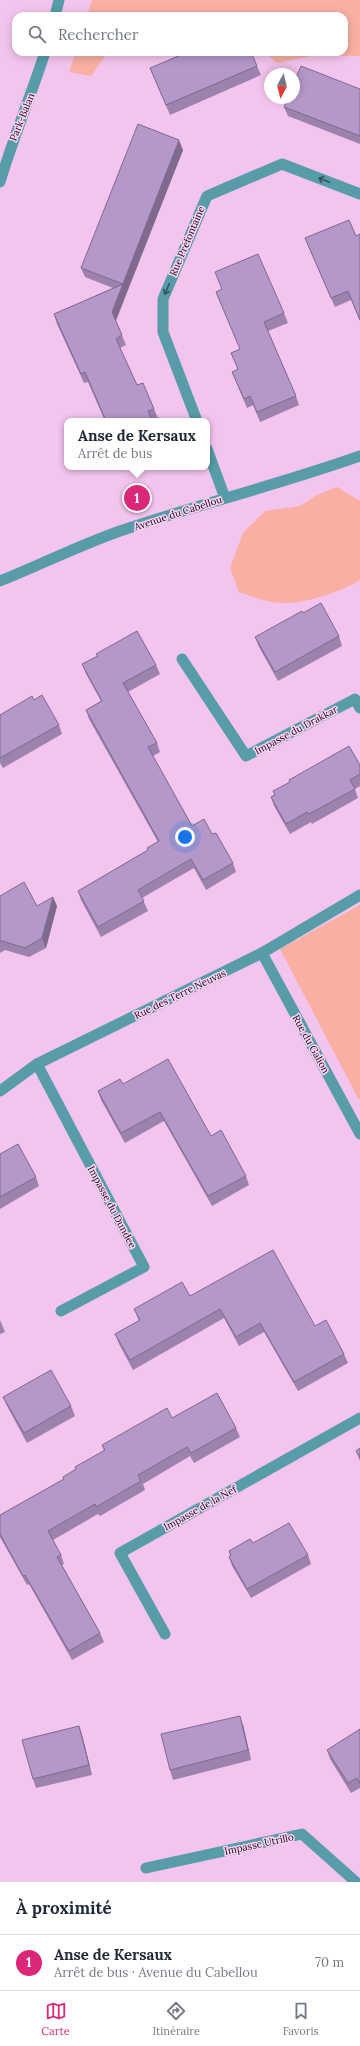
<!DOCTYPE html>
<html lang="fr">
<head>
<meta charset="utf-8">
<style>
	body { margin:0; font-family:Lora,serif; background:#f2f2f3; color:#1f2937 }
	.compass { position:absolute; left:264px; top:68px; width:36px; height:36px; border-radius:50%; background:#fff; box-shadow:0 2px 10px #0003; rotate:187deg }
	.you { position:absolute; left:185px; top:837px; width:14px; height:14px; margin:-10px; border:3px solid #fff; border-radius:50%; background:#1a73e8; box-shadow:0 0 0 6px #1a73e833 }
	.badge { display:grid; place-items:center; width:26px; height:26px; border-radius:50%; background:#db2777; color:#fff; font-size:13px; font-weight:700 }
	.pin { position:absolute; translate:-50% -50%; border:2px solid #fff; box-shadow:0 1px 4px #0006 }
	.popup { position:absolute; left:64px; top:418px; width:146px; height:52px; box-sizing:border-box; display:grid; place-content:center; border-radius:8px; background:#fff; filter:drop-shadow(0 1px 3px #0005); font-size:13px; white-space:nowrap; color:#747a83 }
	.popup b { font-size:15px; color:#1f2937 }
	.popup::after { content:''; position:absolute; left:50%; top:100%; margin-left:-8px; border:8px solid transparent; border-top-color:#fff }
	.list { margin:0; padding:0; list-style:none }
	h2 { display:flex; justify-content:space-between; align-items:center; height:52px; margin:0; padding:0 16px; font-size:17px }
	h2 small { font-size:13px; font-weight:400; color:#747a83 }
	.list li { display:grid; grid-template-columns:26px 1fr auto; gap:12px; align-items:center; box-sizing:border-box; height:56px; padding:0 16px; border-top:1px solid #e0e1e3 }
	.list b { display:block; font-size:15px; white-space:nowrap }
	.list p { margin:0; font-size:13px; white-space:nowrap; color:#747a83 }
	.list em { font-size:13px; font-style:normal; color:#747a83 }
	.icon { flex:none; width:22px; height:22px; fill:none; stroke:currentColor; stroke-width:2; stroke-linecap:round; stroke-linejoin:round }
	.map { position:relative; flex:none; width:360px; height:1882px; overflow:hidden }
	.search { position:absolute; background:#fff; box-shadow:0 2px 10px #0003; left:12px; right:12px; top:12px; height:44px; display:flex; align-items:center; gap:10px; box-sizing:border-box; padding:0 14px; border-radius:12px; color:#747a83; font-size:15px }
	.sheet { height:108px; background:#fff }
	nav { display:flex; justify-content:space-around; align-items:center; box-sizing:border-box; height:56px; border-top:1px solid #e0e1e3; background:#fff; font-size:11px; color:#747a83 }
	nav a { display:grid; justify-items:center; gap:2px }
	nav .on { color:#db2777 }
	.map>svg:first-child { display:block }
	.green { fill:#f9b0a3 }
	.lines { fill:none; stroke-linecap:round; stroke-linejoin:round }
	.minor { stroke:#579ca8; stroke-width:11 }
	.wall { fill:#9b83ad }
	.shaded-wall { fill:#7e6a8d }
	.building { fill:#b498c9; stroke:#7e6a8d }
	.oneway { stroke:#38525f }
	.labels { text-anchor:middle; dominant-baseline:central; stroke-width:3; stroke-linejoin:round; paint-order:stroke }
	.street-label { font-size:10px; fill:#180816; stroke:#fbd4f6 }
</style>
</head>
<body>
<div class="map">
<svg width="360" height="1882" viewBox="0 0 360 1882">
	<rect width="100%" height="100%" fill="#f3c4ed"/>
	<!-- green -->
	<g class="green">
		<polygon points="92,0 360,0 360,56 317,55 277,63 264,52 344,52 344,16 191,16 157,12 152,16 87,16"/>
		<polygon points="76,52 108,52 91,76 69,72"/>
		<path d="M337 487 360 501V580C343 591 305 604 284 603 268 603 253 597 239 592L230 568 243 533 265 511 300 506 317 495Z"/>
		<polygon points="360,905 360,1099 359,1100 280,949"/>
	</g>
	<g class="lines">
		<!-- minor -->
		<g class="minor">
			<polyline points="55,16 59,0"/>
			<path d="M0 182C13 138 31 96 45 52"/>
			<polyline points="197,421 163,332 163,299 207,196 282,164 360,194"/>
			<polyline points="207,449 225,498"/>
			<path d="M0 581C40 565 80 545 120 531 200 504 281 484 360 456"/>
			<polyline points="182,659 246,756 355,699 360,708"/>
			<polyline points="262,953 360,1134"/>
			<polyline points="37,1064 144,1267 61,1311"/>
			<polyline points="0,1091 37,1064 262,953 360,895"/>
			<polyline points="165,1634 120,1553 360,1418"/>
			<polyline points="146,1868 302,1834 356,1882"/>
		</g>
	</g>
	<!-- wall -->
	<g class="wall">
		<polygon points="257,66 261,75 170,115 150,68"/>
		<polygon points="360,89 360,144 288,116 284,107"/>
		<polygon points="183,150 116,321 126,345 120,348 137,385 154,409 158,418 152,420 152,421 105,421 88,382 84,383 57,324 54,314 113,288 85,277 81,268"/>
		<polygon points="360,234 360,321 351,300 335,307 309,248 305,238 356,236"/>
		<polygon points="215,272 284,313 288,323 268,331 296,396 299,405 260,422 253,405 247,408 232,372 238,369 231,353 240,349 216,292 222,289"/>
		<polygon points="303,613 339,636 342,646 278,681 259,647 255,637"/>
		<polygon points="96,654 156,665 160,674 128,692 157,743 160,752 153,756 192,826 212,834 233,863 236,872 206,890 194,868 142,898 148,911 101,937 81,900 78,891 148,850 158,842 89,719 86,710 101,701 86,674 82,664 97,656"/>
		<polygon points="34,700 59,725 62,734 3,768 0,763 0,715"/>
		<polygon points="360,765 360,786 355,789 358,798 312,824 311,822 290,834 274,806 271,797 274,795 290,782 289,780"/>
		<polygon points="0,896 37,906 57,906 46,948 29,957 5,950 0,953"/>
		<polygon points="123,1084 211,1136 246,1176 249,1185 212,1206 164,1121 125,1143 101,1100 98,1091"/>
		<polygon points="0,1154 36,1177 39,1186 0,1209"/>
		<polygon points="190,1296 315,1326 344,1354 348,1363 298,1391 264,1332 239,1346 224,1318 133,1370 119,1344 115,1334 139,1321 134,1309"/>
		<polygon points="0,1320 5,1332 0,1334"/>
		<polygon points="3,1397 71,1406 75,1416 27,1443 7,1406"/>
		<polygon points="172,1418 236,1428 240,1437 194,1463 190,1456 143,1484 145,1490 100,1516 98,1514 53,1540 61,1555 64,1564 62,1565 100,1633 104,1642 72,1660 29,1584 27,1585 0,1537 0,1515 64,1479 63,1477 76,1470 75,1467 104,1451 102,1445"/>
		<polygon points="360,1448 360,1461 356,1451"/>
		<polygon points="253,1543 308,1555 311,1564 251,1598 232,1566 229,1557 230,1556 229,1551"/>
		<polygon points="243,1725 251,1760 173,1780 170,1770"/>
		<polygon points="79,1726 82,1735 92,1775 36,1788 33,1779"/>
		<polygon points="360,1729 360,1788 351,1793 330,1759 327,1750"/>
	</g>
	<!-- shaded-wall -->
	<g class="shaded-wall">
		<polygon points="179,140 183,150 115,322 112,312"/>
		<polygon points="53,897 57,906 46,948 42,938"/>
		<polygon points="240,1716 243,1725 251,1760 248,1750"/>
		<polygon points="79,1726 82,1735 92,1775 89,1765"/>
	</g>
	<!-- building -->
	<g class="building">
		<polygon points="188,52 251,52 257,66 166,105 150,68"/>
		<polygon points="301,66 360,89 360,136 284,107 288,98 294,98 294,82"/>
		<polygon points="138,124 179,140 112,312 122,335 116,339 137,385 143,383 154,409 148,411 152,421 106,421 85,372 81,374 54,314 123,284 81,268"/>
		<polygon points="349,220 356,236 360,234 360,320 348,291 331,298 305,238"/>
		<polygon points="258,254 284,313 264,322 296,396 257,412 250,396 244,399 232,372 238,369 231,353 240,349 216,292 222,289 215,272"/>
		<polygon points="321,603 339,636 275,672 255,637 302,611 303,613"/>
		<polygon points="137,631 156,665 123,683 157,743 148,747 192,826 204,819 212,834 216,833 233,863 203,880 191,859 138,890 144,901 98,927 78,891 148,850 147,848 159,841 86,710 102,701 82,664 98,656 96,654"/>
		<polygon points="42,695 59,725 0,758 0,715 32,696 34,700"/>
		<polygon points="349,746 360,765 360,774 350,780 355,789 309,814 307,812 286,824 271,797 275,795 273,791 290,782 289,780"/>
		<polygon points="24,882 37,906 53,897 42,938 25,948 2,941 0,941 0,896"/>
		<polygon points="168,1059 211,1136 221,1130 246,1176 208,1196 160,1112 121,1133 98,1091 120,1079 123,1084"/>
		<polygon points="18,1144 36,1177 0,1197 0,1154"/>
		<polygon points="273,1250 315,1326 326,1320 344,1354 294,1382 260,1323 236,1337 220,1309 130,1360 115,1334 140,1320 134,1309 182,1282 190,1296"/>
		<polygon points="51,1370 71,1406 24,1433 3,1397"/>
		<polygon points="217,1393 236,1428 191,1453 187,1447 138,1475 141,1481 96,1507 95,1504 48,1531 61,1555 57,1557 100,1633 69,1651 25,1575 23,1576 0,1534 0,1515 64,1479 63,1477 76,1469 75,1467 105,1450 102,1445 167,1408 172,1418"/>
		<polygon points="360,1448 360,1457 356,1451"/>
		<polygon points="289,1523 308,1555 247,1589 229,1557 231,1555 229,1551 250,1539 253,1543"/>
		<polygon points="240,1716 248,1750 170,1770 161,1734"/>
		<polygon points="79,1726 89,1765 33,1779 22,1740"/>
		<polygon points="360,1729 360,1784 357,1778 348,1783 327,1750"/>
	</g>
	<!-- one-way arrows -->
	<defs><path id="oneway-shaft" d="M-6 0H5M1.5-3L5.5 0L1.5 3" fill="none" stroke-width="1.6" stroke-linecap="round" stroke-linejoin="round"/></defs>
	<g class="oneway">
		<use href="#oneway-shaft" transform="translate(324 180) rotate(-158)"/>
		<use href="#oneway-shaft" transform="translate(167 289) rotate(113)"/>
	</g>
	<g class="labels">
		<!-- street labels -->
		<g class="street-label">
			<text transform="translate(22 117) rotate(-68)">Park-Balan</text>
			<text transform="translate(187 241) rotate(-67)">Rue Préfontaine</text>
			<text transform="translate(178 513) rotate(-18)">Avenue du Cabellou</text>
			<text transform="translate(296 730) rotate(-28)">Impasse du Drakkar</text>
			<text transform="translate(180 994) rotate(-26)">Rue des Terre Neuvas</text>
			<text transform="translate(311 1044) rotate(61)">Rue du Galion</text>
			<text transform="translate(112 1207) rotate(62)">Impasse du Dundee</text>
			<text transform="translate(200 1508) rotate(-29)">Impasse de la Nef</text>
			<text transform="translate(259 1844) rotate(-12)">Impasse Utrillo</text>
		</g>
	</g>
</svg>
<svg class="compass" viewBox="-18 -18 36 36"><path d="M0-13l5 13h-10z" fill="#e53935"/><path d="M0 13l5-13h-10z" fill="#747a83"/></svg>
<div class="you"></div>
<div class="pin badge" style="left:137px;top:498px">1</div>
<div class="popup"><b>Anse de Kersaux</b>Arrêt de bus</div>
<div class="search"><svg class="icon" aria-label="search" viewBox="0 0 24 24"><circle cx="10" cy="10" r="6"/><path d="M15 15l6 6"/></svg>Rechercher</div>
</div>
<section class="sheet">
<h2>À proximité<small></small></h2>
<ul class="list">
<li><span class="badge">1</span><div><b>Anse de Kersaux</b><p>Arrêt de bus · Avenue du Cabellou</p></div><em>70 m</em></li>
</ul>
</section>
<nav>
<a class="on"><svg class="icon" aria-label="map" viewBox="0 0 24 24"><path d="M3 6l6-2 6 2 6-2v14l-6 2-6-2-6 2zM9 4v14M15 6v14"/></svg>Carte</a>
<a><svg class="icon" aria-label="directions" viewBox="0 0 24 24"><path d="M12 3l9 9-9 9-9-9zM9 14v-3h6M13 9l2 2-2 2"/></svg>Itinéraire</a>
<a><svg class="icon" aria-label="saved" viewBox="0 0 24 24"><path d="M7 4h10v16l-5-4-5 4z"/></svg>Favoris</a>
</nav>
</body>
</html>
